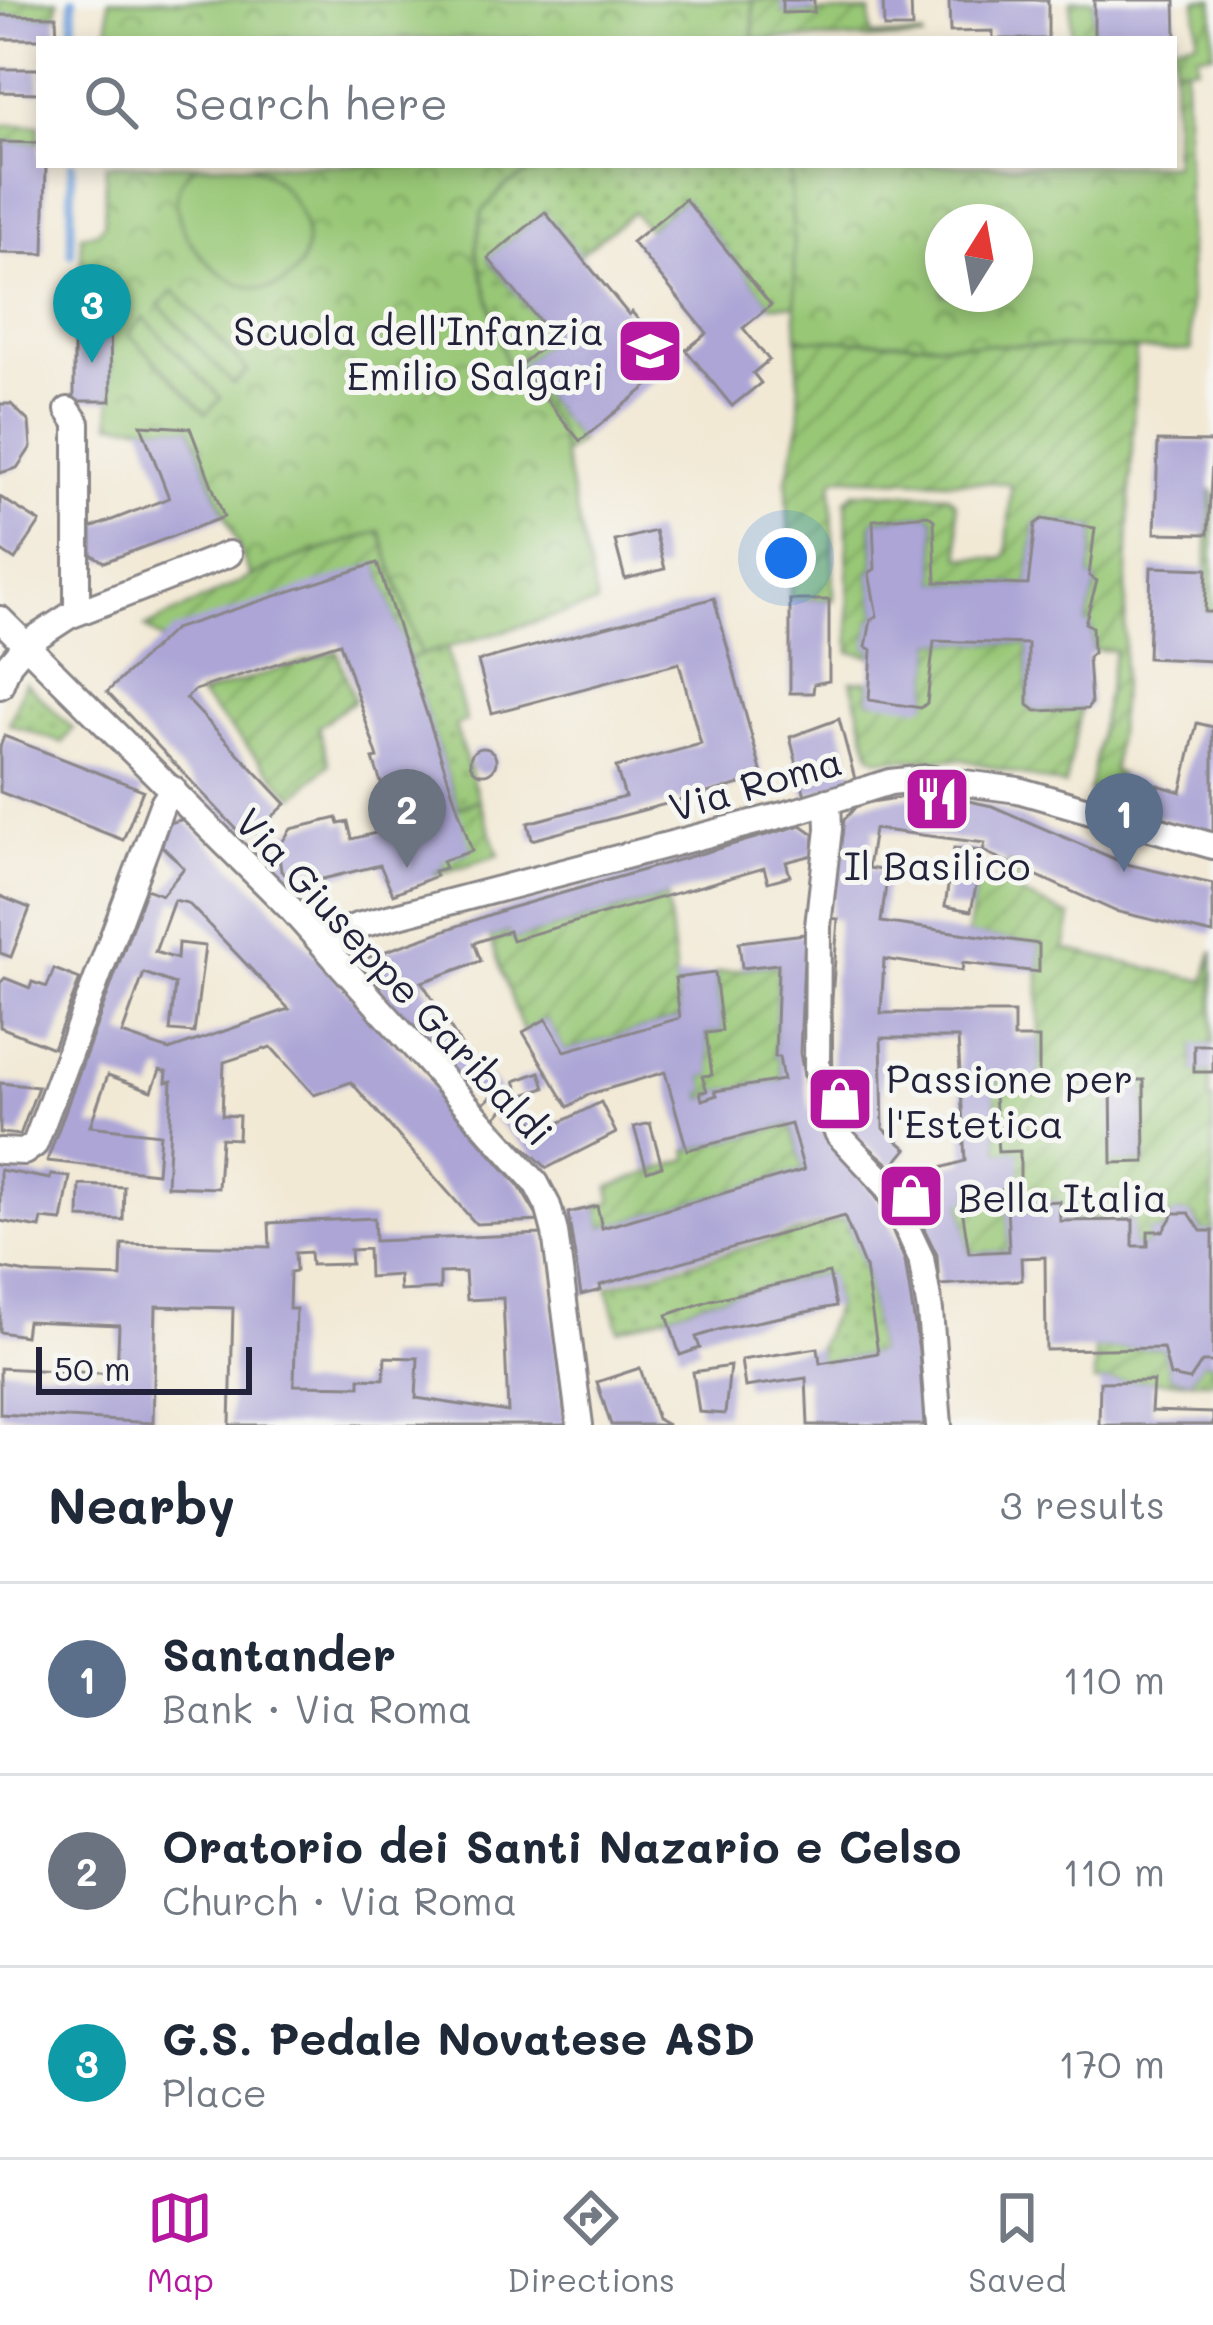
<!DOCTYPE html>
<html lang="en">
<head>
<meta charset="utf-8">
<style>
	body { margin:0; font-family:Mali,sans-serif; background:#f6f6f7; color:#1f2937 }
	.compass { position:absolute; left:925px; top:204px; width:108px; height:108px; border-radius:50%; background:#fff; box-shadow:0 6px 18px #0003; rotate:11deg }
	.scale { position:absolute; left:36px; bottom:30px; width:216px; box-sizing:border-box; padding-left:12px; border:6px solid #22223b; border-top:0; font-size:33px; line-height:42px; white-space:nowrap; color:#22223b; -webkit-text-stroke:9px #f6f6f2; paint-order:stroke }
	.you { position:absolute; left:786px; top:558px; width:42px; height:42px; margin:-30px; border:9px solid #fff; border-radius:50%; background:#1a73e8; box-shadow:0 0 0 18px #1a73e833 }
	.badge { display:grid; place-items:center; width:78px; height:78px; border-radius:50%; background:#b5179e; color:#fff; font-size:39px; font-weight:700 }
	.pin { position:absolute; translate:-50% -99px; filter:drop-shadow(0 3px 6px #0008) }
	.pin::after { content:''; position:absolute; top:63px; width:42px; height:36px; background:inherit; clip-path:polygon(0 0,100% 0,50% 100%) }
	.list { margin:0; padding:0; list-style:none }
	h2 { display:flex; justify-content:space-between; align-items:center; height:156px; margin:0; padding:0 48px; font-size:51px }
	h2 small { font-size:39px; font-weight:400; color:#747a83 }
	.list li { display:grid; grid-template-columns:78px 1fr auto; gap:36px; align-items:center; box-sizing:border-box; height:192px; padding:0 48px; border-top:3px solid #e0e1e3 }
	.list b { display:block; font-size:45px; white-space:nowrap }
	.list p { margin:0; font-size:39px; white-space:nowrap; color:#747a83 }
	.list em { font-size:39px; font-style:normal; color:#747a83 }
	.icon { flex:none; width:66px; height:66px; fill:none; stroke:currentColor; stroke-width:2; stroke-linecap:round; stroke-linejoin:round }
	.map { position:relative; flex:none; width:1213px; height:1425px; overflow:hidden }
	.search { position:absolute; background:#fff; box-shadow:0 6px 18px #0003; left:36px; right:36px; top:36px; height:132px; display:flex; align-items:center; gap:30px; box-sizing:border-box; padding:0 42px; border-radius:0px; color:#747a83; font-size:45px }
	.sheet { height:732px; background:#fff }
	nav { display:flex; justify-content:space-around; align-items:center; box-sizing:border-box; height:168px; border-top:3px solid #e0e1e3; background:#fff; font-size:33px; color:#747a83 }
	nav a { display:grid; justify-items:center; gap:6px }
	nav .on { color:#b5179e }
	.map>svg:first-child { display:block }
	.grass { fill:url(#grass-dots); stroke:#5d7458; stroke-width:3 }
	.park { fill:url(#park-crowns); stroke:#5d7458; stroke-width:3; fill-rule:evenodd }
	.garden { fill:url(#garden-furrows); stroke:#5d7458; stroke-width:3; fill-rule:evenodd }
	.pitch { fill:#98c776; stroke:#5d7458; stroke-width:3 }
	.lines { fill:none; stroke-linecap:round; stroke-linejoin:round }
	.stream { stroke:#70a0da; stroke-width:9 }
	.building { fill:#aca5d6; fill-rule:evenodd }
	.minor-casing { stroke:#8a8688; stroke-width:30 }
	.minor { stroke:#fff; stroke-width:24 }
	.labels { text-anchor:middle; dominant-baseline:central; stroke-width:10; stroke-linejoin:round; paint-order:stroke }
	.poi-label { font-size:39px; fill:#22223b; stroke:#f6f6f2; text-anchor:start }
	.street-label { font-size:39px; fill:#22223b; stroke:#f6f6f2 }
</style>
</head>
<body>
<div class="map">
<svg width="1213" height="1425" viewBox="0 0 1213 1425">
	<defs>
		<pattern id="grass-dots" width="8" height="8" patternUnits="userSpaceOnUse" patternTransform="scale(3)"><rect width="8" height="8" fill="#98c776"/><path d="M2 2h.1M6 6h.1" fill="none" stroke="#7ca162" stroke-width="1.8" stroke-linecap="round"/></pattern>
		<pattern id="park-crowns" width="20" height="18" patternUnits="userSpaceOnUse" patternTransform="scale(3)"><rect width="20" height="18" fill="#98c776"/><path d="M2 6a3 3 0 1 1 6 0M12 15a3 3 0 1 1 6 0" fill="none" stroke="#7ca162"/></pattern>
		<pattern id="garden-furrows" width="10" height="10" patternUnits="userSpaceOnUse" patternTransform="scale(3)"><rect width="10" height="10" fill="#98c776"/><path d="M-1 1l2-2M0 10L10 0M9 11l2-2" fill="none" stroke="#7ca162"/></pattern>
	</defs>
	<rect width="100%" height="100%" fill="#f6f6f2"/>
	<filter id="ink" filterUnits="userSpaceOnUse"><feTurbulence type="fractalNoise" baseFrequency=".00833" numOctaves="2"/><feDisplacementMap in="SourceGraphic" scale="24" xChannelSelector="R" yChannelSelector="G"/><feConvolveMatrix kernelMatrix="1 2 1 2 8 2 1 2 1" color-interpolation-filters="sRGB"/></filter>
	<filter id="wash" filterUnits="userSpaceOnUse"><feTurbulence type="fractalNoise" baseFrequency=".004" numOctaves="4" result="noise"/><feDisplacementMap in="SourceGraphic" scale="48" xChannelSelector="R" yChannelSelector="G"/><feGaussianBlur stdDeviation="2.7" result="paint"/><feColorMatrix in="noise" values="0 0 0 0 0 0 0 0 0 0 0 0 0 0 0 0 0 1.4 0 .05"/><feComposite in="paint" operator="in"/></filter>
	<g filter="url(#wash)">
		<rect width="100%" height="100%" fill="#f2e9d5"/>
		<!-- grass -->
		<g class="grass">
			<polygon points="559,165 790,165 796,305 771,305 685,200 648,229 633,212 579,255 544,213 488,259 553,338 519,367 580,441 563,454 557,426 506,363 476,251 482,212 505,186 539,167"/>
			<polygon points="446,647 466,721 455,726 479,800 458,808 408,659"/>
			<polygon points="25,682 73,729 62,743 9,724"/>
			<polygon points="845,1219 865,1268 878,1353 820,1363 818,1348 836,1306 828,1273 711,1300 619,1330 607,1287"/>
		</g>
		<!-- park -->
		<g class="park">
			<polygon points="109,0 753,0 753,39 108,39"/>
			<path d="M1185 66 1191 351 797 339 790 165H1174V67ZM943 222H1015V294H943Z"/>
			<polygon points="106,165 559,165 539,168 505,186 482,212 476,251 506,363 557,426 597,604 421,655 380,531 251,577 190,428 111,423 110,307 82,306 81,235 97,232 104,224"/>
		</g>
		<!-- garden -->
		<g class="garden">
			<polygon points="0,0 58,0 56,16 0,15"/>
			<polygon points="753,0 782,0 783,13 870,12 871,36 923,36 923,39 754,39"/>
			<rect x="1071" y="0" width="23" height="39"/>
			<polygon points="1196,0 1213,0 1213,53 1197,54 1197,66 1174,67 1174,43 1197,40"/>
			<polygon points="0,125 39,125 39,143 0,142"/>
			<polygon points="797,339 1136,349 1123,675 1113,771 1120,774 1113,799 1089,792 1115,650 1093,650 1092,628 1085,623 1097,582 1089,576 1095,528 1041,519 1035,524 1028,585 936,582 934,519 928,515 875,519 872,524 875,569 869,573 877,616 871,620 867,647 872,650 872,656 850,652 846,500 854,492 948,495 956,503 961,557 1003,559 1007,554 1011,487 1007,483 837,477 832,483 834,600 790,600 787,480 800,421"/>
			<polygon points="1209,491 1213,491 1213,612 1205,612"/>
			<polygon points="380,531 421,655 408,659 377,564 162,640 145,627 276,565"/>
			<polygon points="934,641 1028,644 1028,705 1036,711 1081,709 1065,786 961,759 879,759 871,755 851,681 868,681 869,700 927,702"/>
			<polygon points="337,651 354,701 318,727 329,764 294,797 199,695"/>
			<polygon points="479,800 499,855 436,875 434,871 444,868 442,861 458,808"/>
			<path d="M1008 862 1023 869 1014 891 1071 917 1065 949 1205 981 1213 950V1045L1194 1046V1071L1210 1072 1209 1099 1213 1100V1231H1201L1195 1217 1181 1212 1168 1217 1163 1231H1148V1246H1133L1132 1220 1060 1221 1058 1201 1008 1204 1009 1251 969 1253 961 1202 1020 1152H998L993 1081 1039 1080V944L967 935 979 871 996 888ZM1144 1080 1145 1162H1113Z"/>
			<polygon points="667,896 680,1018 565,1051 546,1019 523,1032 490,937 509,931 513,940"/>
			<polygon points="778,964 775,1056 779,1057 783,1080 716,1091 717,1095 702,1100 700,1092 706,1090 702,1076 711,1075 706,1033 722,1031 715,973"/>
			<polygon points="791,1125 804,1170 602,1228 597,1206 612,1202 609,1187 689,1159 687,1150"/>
			<polygon points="1163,1348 1170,1376 1190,1380 1202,1362 1213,1362 1213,1381 1094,1382 1095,1349"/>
		</g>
		<!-- pitch -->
		<g class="pitch">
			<path d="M197 165C214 165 238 161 253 167 294 182 328 246 289 279 240 322 132 208 197 165Z"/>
			<polygon points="174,291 248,371 233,384 159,305"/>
			<polygon points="144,318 221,398 206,413 128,333"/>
		</g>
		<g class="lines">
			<!-- stream -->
			<g class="stream">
				<polyline points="73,39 73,0"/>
				<polyline points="71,254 72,165"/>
			</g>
		</g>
		<g id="blocks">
			<!-- building -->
			<g class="building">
				<polygon points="782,0 814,0 814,12 782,13"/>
				<polygon points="883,0 911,0 912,28 884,28"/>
				<polygon points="949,0 1048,0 1048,39 993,39 993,31 950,32"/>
				<polygon points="1094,0 1175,0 1176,39 1094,39"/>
				<polygon points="0,15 56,16 57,39 0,39"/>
				<polygon points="0,69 39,69 39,93 0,92"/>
				<polygon points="0,142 39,143 39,165 46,165 44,254 0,253"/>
				<polygon points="685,199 771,305 743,328 769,360 753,373 761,383 732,406 686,350 707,333 632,242"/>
				<polygon points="545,212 629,315 632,312 675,364 580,441 519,366 553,338 488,258"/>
				<polygon points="74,306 110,306 111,401 74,401"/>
				<polygon points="0,404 11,404 29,422 31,447 17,468 0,473"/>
				<polygon points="141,425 190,428 224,517 104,562 91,554 91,528 169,498"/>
				<polygon points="1158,441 1213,442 1208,534 1155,533"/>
				<polygon points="0,497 40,522 15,560 0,550"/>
				<polygon points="928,515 934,520 936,582 1028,585 1035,524 1042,519 1095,528 1089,576 1097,581 1085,623 1092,627 1093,653 1088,657 1091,704 1087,709 1036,711 1028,705 1028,644 934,641 927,703 921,708 869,700 872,650 866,647 871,620 877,616 869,573 875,569 873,520"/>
				<polygon points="655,531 665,569 625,579 615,541"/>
				<polygon points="377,563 472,851 442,861 445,868 434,871 436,876 393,894 380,865 298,885 281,871 278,848 291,829 337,818 339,824 348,822 352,839 400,827 398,821 394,822 373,759 378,758 340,643 195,690 186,698 286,804 255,833 242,835 107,692 174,629"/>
				<polygon points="1151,567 1207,569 1205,612 1213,612 1213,661 1148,658"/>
				<polygon points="714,598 763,778 532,840 528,823 625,797 616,767 701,744 679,663 492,713 478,661"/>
				<polygon points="790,600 829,600 829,681 814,684 813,693 790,693"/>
				<polygon points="839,719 855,779 805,796 790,737"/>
				<polygon points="1197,723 1213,727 1213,832 1111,804 1120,774 1181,792"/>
				<polygon points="4,736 143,790 123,840 0,792 0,747"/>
				<circle cx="483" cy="761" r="13"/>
				<polygon points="931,793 992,806 1126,864 1213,884 1213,934 1115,911 983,851 985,843 874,829 868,868 888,871 881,922 1039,944 1039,972 963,963 962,971 884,959 881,1013 1014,1013 1014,1038 1039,1038 1039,1081 993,1081 998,1152 1020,1151 1020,1185 961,1202 969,1253 1009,1251 1007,1204 1059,1201 1060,1221 1133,1220 1133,1246 1148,1246 1148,1231 1163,1231 1174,1213 1189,1213 1201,1231 1213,1231 1213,1362 1202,1362 1190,1380 1170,1376 1163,1348 1046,1350 1045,1257 1021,1258 1022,1280 939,1285 937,1255 900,1180 965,1161 958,1038 881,1038 883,1128 907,1149 892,1167 847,1128 833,1087 832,999 838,919 830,918 844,820 858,804"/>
				<path d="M184 819 262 895 366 1012 519 1186 540 1221 476 1224 351 1082 314 1095 271 1047 224 1062 222 1115 239 1116 238 1139 221 1138 218 1188 167 1186 172 1081 166 1082 167 1072 160 1070 152 1091 108 1075 90 1126 160 1134 157 1173 47 1161 146 889 162 895 184 868 162 846 169 823ZM174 900 188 903 289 1009 169 1050 122 1034 144 973 175 984 170 1031 194 1033 205 946 178 943 177 959 155 952Z"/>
				<polygon points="801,825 814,834 813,855 786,862 790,876 768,882 764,868 512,940 509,931 474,943 481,961 422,982 461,1045 500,1089 482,1105 385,997 366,958 503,910"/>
				<polygon points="954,848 983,851 971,911 945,906"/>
				<polygon points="0,896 30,908 11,957 0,953"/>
				<polygon points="805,934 800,1053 810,1110 882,1205 905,1261 919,1351 924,1425 808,1425 806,1378 745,1387 741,1360 818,1348 820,1363 878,1353 865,1268 844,1216 600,1285 601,1290 581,1295 568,1213 597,1206 602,1228 804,1170 791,1124 687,1150 665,1072 590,1094 568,1107 523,1032 546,1019 565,1051 680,1018 675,978 715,973 722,1031 706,1033 712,1075 702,1076 707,1091 700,1092 702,1100 717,1095 715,1091 783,1080 779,1057 775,1057 778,964 742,968 739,942"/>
				<polygon points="54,969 80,979 53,1048 0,1027 0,983 5,978 30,988 32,982 47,987"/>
				<rect x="1194" y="1045" width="19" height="27"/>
				<polygon points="540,1072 545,1088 521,1096 515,1081"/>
				<polygon points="1111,1080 1144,1080 1145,1162 1112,1163"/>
				<polygon points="0,1083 38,1087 20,1135 0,1133"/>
				<polygon points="511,1101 543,1131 601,1102 616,1133 547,1168 494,1119"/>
				<polygon points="650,1123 662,1166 647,1171 634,1127"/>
				<polygon points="0,1170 50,1179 51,1175 70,1177 62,1221 42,1219 40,1228 0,1221"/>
				<polygon points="80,1185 124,1187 123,1220 79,1218"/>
				<path d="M374 1218 375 1241 543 1234 566 1425H230L233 1308 156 1306 153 1423 0 1414V1368L117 1374 119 1325 27 1321 25 1336 0 1332V1268L32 1274 121 1277 122 1244 270 1247 269 1223ZM368 1249 369 1277 399 1275 400 1291 440 1289V1273L465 1272 467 1300 503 1298 508 1412 416 1398 418 1358 385 1357 384 1379 360 1378V1386L294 1385 296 1309H289L290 1272 296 1271 295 1253 310 1252 311 1265 351 1264 350 1250Z"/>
				<polygon points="829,1273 836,1306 721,1329 696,1337 700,1348 680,1355 667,1315 711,1300"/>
				<polygon points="730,1366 725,1414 699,1412 693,1372"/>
				<polygon points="640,1368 657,1419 668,1425 611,1425 597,1382"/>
				<polygon points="1153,1381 1151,1411 1213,1413 1213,1425 1099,1425 1100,1382"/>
			</g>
		</g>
	</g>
	<g filter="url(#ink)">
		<use href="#blocks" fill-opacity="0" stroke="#8a8688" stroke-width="3"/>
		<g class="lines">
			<defs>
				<g id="minor">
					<polyline points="68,410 77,423 77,612"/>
					<polyline points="0,619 290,908 536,1183 548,1206 555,1232 580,1425"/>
					<polyline points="0,686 9,664 26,644 69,616 229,554"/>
					<polyline points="828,801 829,829 818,926 817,1070 821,1099 838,1134 887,1186 921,1258 930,1311 939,1425"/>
					<polyline points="321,942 357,926 794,812 890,782 927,778 1018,790 1213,846"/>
					<polyline points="0,1151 24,1152 35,1144 162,805 173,789"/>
				</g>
			</defs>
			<!-- minor casing -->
			<use href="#minor" class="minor-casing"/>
			<!-- minor -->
			<use href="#minor" class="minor"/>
		</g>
	</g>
	<!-- icons -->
	<defs>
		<symbol id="school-square" viewBox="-11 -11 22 22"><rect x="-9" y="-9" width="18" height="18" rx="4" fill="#b5179e" stroke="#f6f6f2"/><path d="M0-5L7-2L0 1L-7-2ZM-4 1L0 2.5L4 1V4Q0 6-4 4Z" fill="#fff"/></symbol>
		<symbol id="restaurant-square" viewBox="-11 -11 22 22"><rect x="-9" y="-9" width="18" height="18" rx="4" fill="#b5179e" stroke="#f6f6f2"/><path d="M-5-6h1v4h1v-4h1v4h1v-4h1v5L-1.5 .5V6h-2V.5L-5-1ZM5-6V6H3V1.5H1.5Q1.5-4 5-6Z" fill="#fff"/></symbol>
		<symbol id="shop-square" viewBox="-11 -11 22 22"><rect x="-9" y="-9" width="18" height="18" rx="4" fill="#b5179e" stroke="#f6f6f2"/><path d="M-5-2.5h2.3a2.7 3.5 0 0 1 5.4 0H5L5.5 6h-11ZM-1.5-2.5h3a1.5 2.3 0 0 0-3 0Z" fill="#fff"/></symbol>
	</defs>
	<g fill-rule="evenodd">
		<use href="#school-square" x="612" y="313" width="76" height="76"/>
		<use href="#restaurant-square" x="899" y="761" width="76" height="76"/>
		<use href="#shop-square" x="802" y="1061" width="76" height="76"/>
		<use href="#shop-square" x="873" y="1158" width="76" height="76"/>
	</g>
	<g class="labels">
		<!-- poi labels -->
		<g class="poi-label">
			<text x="604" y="329" text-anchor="end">Scuola dell'Infanzia<tspan x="604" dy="45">Emilio Salgari</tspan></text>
			<text x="937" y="864" text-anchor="middle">Il Basilico</text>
			<text x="886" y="1077">Passione per<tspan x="886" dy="45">l'Estetica</tspan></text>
			<text x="958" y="1196">Bella Italia</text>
		</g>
		<!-- street labels -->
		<g class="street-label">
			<text transform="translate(755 783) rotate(-16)">Via Roma</text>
			<text transform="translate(395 976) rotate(47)">Via Giuseppe Garibaldi</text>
		</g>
	</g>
</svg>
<svg class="compass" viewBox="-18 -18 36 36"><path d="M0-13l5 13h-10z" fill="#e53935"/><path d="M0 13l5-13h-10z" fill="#747a83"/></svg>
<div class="scale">50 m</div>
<div class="you"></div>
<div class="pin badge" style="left:1124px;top:872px;background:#5c6f8a">1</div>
<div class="pin badge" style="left:407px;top:868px;background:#6b7280">2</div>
<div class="pin badge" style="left:92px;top:363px;background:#0f9aa8">3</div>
<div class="search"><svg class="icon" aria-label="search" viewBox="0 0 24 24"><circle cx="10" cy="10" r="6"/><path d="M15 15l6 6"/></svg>Search here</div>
</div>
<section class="sheet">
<h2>Nearby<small>3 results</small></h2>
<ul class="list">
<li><span class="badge" style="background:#5c6f8a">1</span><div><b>Santander</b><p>Bank · Via Roma</p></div><em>110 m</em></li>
<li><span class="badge" style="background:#6b7280">2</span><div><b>Oratorio dei Santi Nazario e Celso</b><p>Church · Via Roma</p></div><em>110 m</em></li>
<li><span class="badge" style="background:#0f9aa8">3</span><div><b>G.S. Pedale Novatese ASD</b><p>Place</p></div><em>170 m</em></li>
</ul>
</section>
<nav>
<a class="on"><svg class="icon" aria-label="map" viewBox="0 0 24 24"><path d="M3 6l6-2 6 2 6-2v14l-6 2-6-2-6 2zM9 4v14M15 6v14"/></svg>Map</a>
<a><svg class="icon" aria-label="directions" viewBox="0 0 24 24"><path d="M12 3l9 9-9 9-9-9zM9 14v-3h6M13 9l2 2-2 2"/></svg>Directions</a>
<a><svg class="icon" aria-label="saved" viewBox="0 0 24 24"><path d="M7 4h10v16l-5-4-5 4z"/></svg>Saved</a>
</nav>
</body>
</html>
